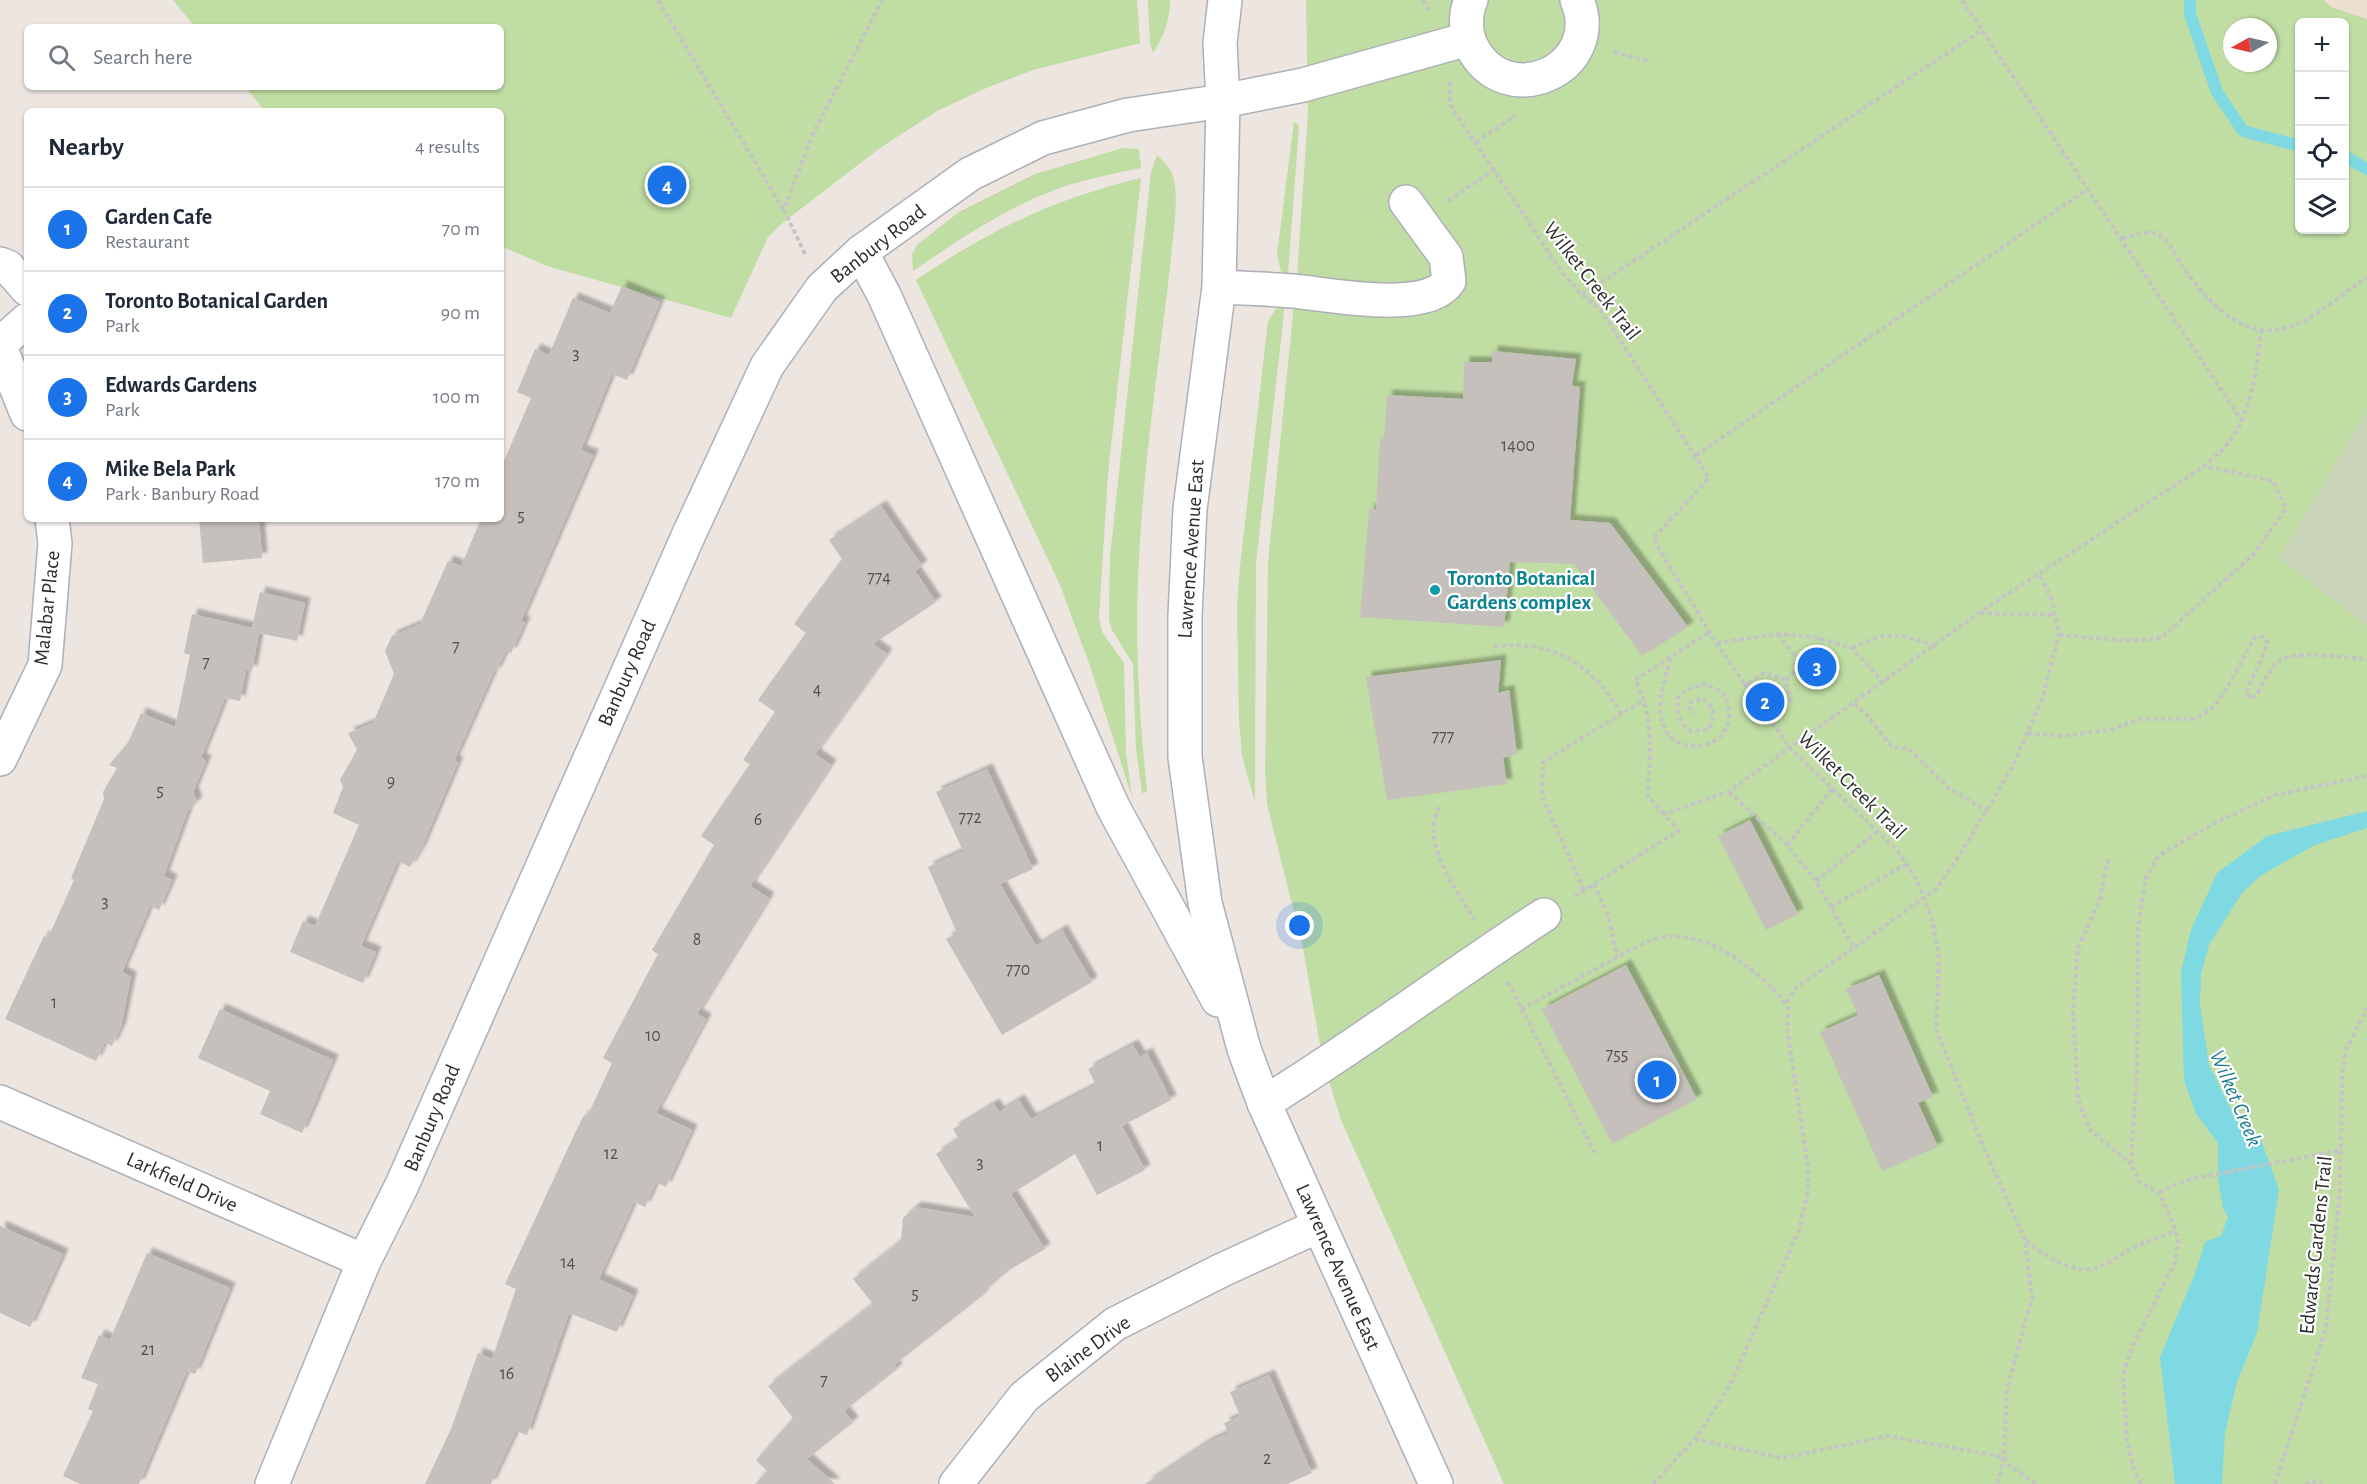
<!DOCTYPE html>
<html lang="en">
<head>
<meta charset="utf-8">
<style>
	body { margin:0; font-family:"Alegreya Sans",sans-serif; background:#f2f2f3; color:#1f2937 }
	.controls { position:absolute; right:18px; top:18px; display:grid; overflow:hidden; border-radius:9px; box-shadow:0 2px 4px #0004 }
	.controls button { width:54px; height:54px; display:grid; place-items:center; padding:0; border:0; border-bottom:2px solid #e0e1e3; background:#fff; color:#1f2937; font:30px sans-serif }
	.compass { position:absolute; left:2223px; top:18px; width:54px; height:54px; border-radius:50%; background:#fff; box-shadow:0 2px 4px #0004; rotate:262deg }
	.you { position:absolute; left:1300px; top:926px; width:21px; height:21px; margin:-15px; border:4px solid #fff; border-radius:50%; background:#1a73e8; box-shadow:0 0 0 9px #1a73e833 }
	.badge { display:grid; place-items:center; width:39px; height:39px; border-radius:50%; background:#1a73e8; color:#fff; font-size:20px; font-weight:700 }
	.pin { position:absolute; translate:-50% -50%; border:3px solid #fff; box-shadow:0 2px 6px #0006 }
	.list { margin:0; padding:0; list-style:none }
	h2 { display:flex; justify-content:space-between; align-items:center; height:78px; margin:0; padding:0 24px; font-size:26px }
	h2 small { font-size:20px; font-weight:400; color:#747a83 }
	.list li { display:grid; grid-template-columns:39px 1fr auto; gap:18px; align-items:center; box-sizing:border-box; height:84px; padding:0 24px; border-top:2px solid #e0e1e3 }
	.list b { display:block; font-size:22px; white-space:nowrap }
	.list p { margin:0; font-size:20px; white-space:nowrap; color:#747a83 }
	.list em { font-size:20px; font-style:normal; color:#747a83 }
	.icon { flex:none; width:33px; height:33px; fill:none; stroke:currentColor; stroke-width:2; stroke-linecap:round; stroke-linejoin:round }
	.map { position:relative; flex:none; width:2367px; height:1484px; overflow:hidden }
	.search { position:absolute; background:#fff; box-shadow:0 2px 4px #0004; left:24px; top:24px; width:480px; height:66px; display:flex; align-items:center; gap:15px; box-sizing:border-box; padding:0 21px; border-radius:9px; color:#747a83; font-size:22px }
	.panel { position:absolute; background:#fff; box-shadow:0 2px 4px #0004; left:24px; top:108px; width:480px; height:414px; border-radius:9px }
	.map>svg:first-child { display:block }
	.education { fill:#ecdfd2 }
	.green { fill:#c0dda3; fill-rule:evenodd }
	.cemetery { fill:#cbd5b9 }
	.water { fill:#7ed9e3 }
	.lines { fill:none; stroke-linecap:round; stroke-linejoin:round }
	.stream { stroke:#7ed9e3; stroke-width:12 }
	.building { fill:#c5c0bb; filter:url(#shadow) }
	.minor-casing { stroke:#adb0b7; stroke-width:36 }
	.path { stroke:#c4c4c4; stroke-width:4; stroke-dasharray:4.5 3; stroke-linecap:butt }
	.minor { stroke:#fff; stroke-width:33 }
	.culture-dot { fill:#0f9aa8; stroke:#fff; stroke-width:2 }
	.labels { text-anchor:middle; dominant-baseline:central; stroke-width:4.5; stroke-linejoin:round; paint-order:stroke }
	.number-label { font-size:18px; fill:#525150 }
	.street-label { font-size:21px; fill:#2c2c2c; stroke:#fff }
	.culture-label { font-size:21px; font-weight:bold; fill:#0d838f; stroke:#fff; text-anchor:start }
	.water-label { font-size:22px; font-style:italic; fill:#1b7c91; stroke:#fff }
</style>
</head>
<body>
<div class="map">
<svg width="2367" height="1484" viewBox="0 0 2367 1484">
	<defs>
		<filter id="shadow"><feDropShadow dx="5.5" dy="-5.5" stdDeviation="1.5" flood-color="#0004"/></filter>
	</defs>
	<rect width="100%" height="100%" fill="#ece5e0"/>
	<!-- education -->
	<polygon class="education" points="2324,0 2367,0 2367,19 2330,7"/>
	<!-- green -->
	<g class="green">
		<polygon points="173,0 1137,0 1140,43 1033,70 984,89 937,111 880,148 785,221 768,237 731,318 547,266 501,246 501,111 265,111 245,87 501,87 501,27 195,27"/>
		<path d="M1148 0H1170C1170 20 1164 36 1153 53L1150 43Z"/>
		<path d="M1306 0H2324L2331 7 2367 19V1484H1504L1341 1120 1323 1062 1303 948 1267 804 1265 773 1268 562 1297 275 1308 114ZM2300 22H2344V230H2300ZM2232 27H2268V63H2232Z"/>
		<polygon points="1294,121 1299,126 1288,274 1281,272 1277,255"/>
		<path d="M1123 148 1139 149 1141 168C1111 174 1081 180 1052 191 1002 210 957 241 913 271L912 254 918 244 959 212 1035 174Z"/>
		<path d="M1157 155C1163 161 1170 167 1173 176 1180 198 1172 243 1170 267 1158 371 1142 474 1138 579 1135 650 1140 722 1147 792L1142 793 1136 749 1133 664 1112 630 1109 620 1110 557 1151 172Z"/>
		<path d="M1141 178 1108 474 1099 618 1102 632 1124 663 1126 752 1132 797 1090 666 1060 585 916 280C990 230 1053 199 1141 178Z"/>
		<polygon points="1285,304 1256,563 1255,802 1242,756 1239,720 1237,605 1240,566 1268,321 1276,309"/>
	</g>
	<!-- cemetery -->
	<polygon class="cemetery" points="2367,410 2367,626 2279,558"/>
	<!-- water -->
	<polygon class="water" points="2367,811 2367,828 2315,845 2260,876 2242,893 2209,945 2201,974 2200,1004 2209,1065 2237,1121 2261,1140 2279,1190 2257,1333 2237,1382 2225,1433 2222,1484 2175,1484 2160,1357 2196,1271 2205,1242 2221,1236 2228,1217 2223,1208 2218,1179 2218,1143 2196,1114 2184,1080 2181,972 2191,930 2217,873 2267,836"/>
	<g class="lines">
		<!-- stream -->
		<g class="stream">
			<polyline points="2190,0 2190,14 2217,92 2243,131 2300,146"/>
			<polyline points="2344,156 2367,169"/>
		</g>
	</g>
	<!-- building -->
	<g class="building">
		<polygon points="622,286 660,302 627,380 612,374 581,450 593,455 521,621 525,622 511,653 506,651 496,672 494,671 454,761 458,762 421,849 410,867 398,861 361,946 376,952 363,983 290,952 303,921 315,926 359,825 333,813 343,787 340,780 357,750 348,733 373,723 394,674 385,651 392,636 420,624 448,561 461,566 481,519 501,519 501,468 531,398 517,392 535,349 549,355 573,298 610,313"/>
		<polygon points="1492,351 1576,359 1572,386 1580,387 1570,520 1610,523 1688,627 1642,656 1574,564 1510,562 1504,627 1360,617 1369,509 1376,509 1380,438 1384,439 1387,395 1463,399 1464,362 1492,362"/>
		<polygon points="881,506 922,566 915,571 936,602 873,644 887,654 815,754 831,765 750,886 769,898 697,1014 706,1019 656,1113 692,1130 666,1187 656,1182 645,1207 634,1202 599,1279 633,1295 617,1332 569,1313 527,1435 516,1431 491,1484 425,1484 451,1429 478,1353 492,1359 516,1289 505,1284 575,1133 584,1115 587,1117 612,1063 603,1058 658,954 652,950 714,845 701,836 750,764 743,760 775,712 758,700 806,633 794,624 842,559 829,540"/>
		<polygon points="199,519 259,519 262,558 203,563"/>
		<polygon points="260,592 305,603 297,641 259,633 252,671 246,670 240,701 225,698 201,758 206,761 193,792 197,802 188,810 164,876 172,880 159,910 150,906 122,972 131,977 121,1027 112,1046 105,1042 96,1061 5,1019 44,936 48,938 74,880 71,878 104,799 103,792 117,768 109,765 128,743 141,713 175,727 190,655 184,653 192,614 252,628"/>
		<polygon points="1501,660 1498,693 1509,690 1517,754 1503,758 1507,784 1387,800 1366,677"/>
		<polygon points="987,769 1033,869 1000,884 1036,946 1062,930 1092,982 1002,1035 946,939 957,933 928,867 963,851 936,792"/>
		<polygon points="1750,820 1798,914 1766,930 1718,836"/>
		<polygon points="1626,965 1697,1099 1612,1144 1542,1009"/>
		<polygon points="1879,975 1933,1097 1918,1103 1938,1147 1882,1171 1820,1032 1858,1015 1846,989"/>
		<polygon points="220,1009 333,1060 302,1133 260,1114 270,1091 198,1058"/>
		<polygon points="1133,1045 1140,1057 1147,1053 1171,1100 1122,1126 1145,1170 1097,1195 1075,1154 1011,1194 1045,1249 1009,1270 982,1293 983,1295 894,1365 897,1369 844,1411 853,1422 807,1459 835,1484 755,1484 767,1471 756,1460 793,1418 768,1386 873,1304 853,1279 901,1241 903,1218 916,1207 975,1217 936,1154 959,1139 953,1129 994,1104 999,1112 1019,1100 1031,1119 1096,1085 1088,1069"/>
		<polygon points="0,1226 63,1254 30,1327 0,1313"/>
		<polygon points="147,1253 230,1288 195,1374 187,1371 139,1484 80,1484 63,1476 93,1411 88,1409 98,1384 81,1378 99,1335 110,1340"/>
		<polygon points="1269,1375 1312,1473 1287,1484 1145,1484 1205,1444 1228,1433 1224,1423 1240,1416 1230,1392"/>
	</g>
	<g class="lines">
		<defs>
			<g id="minor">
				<polyline points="1225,0 1220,43 1223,101 1219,287 1190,509 1185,616 1185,757 1205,903 1244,1049 1264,1103 1436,1484"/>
				<path d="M1471 0C1465 13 1465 32 1471 45 1504 115 1606 69 1577 0"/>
				<polyline points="861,252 884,295 1113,807 1218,1000"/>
				<polyline points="0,264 8,267 27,289"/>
				<path d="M1219 287C1243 288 1268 289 1293 291 1328 294 1427 315 1449 281L1446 257 1406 202"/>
				<polyline points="0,344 27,320"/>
				<polyline points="0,347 27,414"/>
				<polyline points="0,759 45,665 55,543 52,519"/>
				<polyline points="0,1102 364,1261"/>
				<path d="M1264 1103C1360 1044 1450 976 1544 915"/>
				<polyline points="272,1484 364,1261 402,1185 689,534 767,366 822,288 861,252 970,174 1043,138 1128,115 1223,101 1303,85 1468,39"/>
				<polyline points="956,1484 1024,1397 1115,1324 1222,1270 1318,1226"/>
			</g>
		</defs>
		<!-- minor casing -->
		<use href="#minor" class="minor-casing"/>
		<!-- path -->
		<g class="path">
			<polyline points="658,0 783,209"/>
			<polyline points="1423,0 1431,12"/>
			<polyline points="1962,0 2242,421"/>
			<polyline points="1614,52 1650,62"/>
			<polyline points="1450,82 1450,105 1564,275 1582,295 1600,309 1709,478 1653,539 1716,643 1791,749 1896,849 1917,880 1933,923 1939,958 1936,1029 1984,1148 2025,1240 2032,1298 2007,1389 2004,1457 1997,1484"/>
			<polyline points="1476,142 1515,116"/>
			<polyline points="1448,201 1494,170"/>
			<path d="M2122 238C2131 236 2145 231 2154 233 2169 237 2175 255 2183 267 2205 299 2242 341 2286 328 2315 320 2342 294 2367 277"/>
			<polyline points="805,254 784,210 812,136 882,0"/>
			<polyline points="1582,295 1982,30"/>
			<polyline points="1696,455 2088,189"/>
			<polyline points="1980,613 2055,615"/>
			<polyline points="1778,634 1812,680 1818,680 1823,675 1820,638"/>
			<polyline points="2059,635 2129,641 2161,638 2254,554 2286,508 2273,481 2204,466"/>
			<polyline points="1717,643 1778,634 1814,637 1852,648 1884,683"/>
			<path d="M1494 646C1554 640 1591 664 1622 714"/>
			<path d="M1852 648C1888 630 1899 634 1936 646"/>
			<path d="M1670 658C1666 677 1658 697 1661 717 1669 767 1750 749 1724 694L1706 684 1690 688 1678 697C1676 711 1679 722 1690 731L1707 730 1712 724 1713 708 1703 698 1691 702 1689 708 1694 714"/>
			<polyline points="1786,680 1763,673 1745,685 1780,695 1787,690"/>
			<path d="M1791 702 1786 680C1798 669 1805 657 1820 650"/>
			<polyline points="1854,704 1867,715 1892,747 1909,749 1949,788 1987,811"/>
			<path d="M2028 733 2063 736 2109 730 2141 719H2195L2212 709 2224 693 2255 637H2264L2267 642C2264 660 2251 676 2246 694L2252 699C2263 688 2267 671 2279 661 2290 650 2351 657 2367 660"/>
			<polyline points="1729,792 1787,845 1816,881 1854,948 1936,889 1959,856 2011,770 2042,699 2059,635 2052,600 2039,574"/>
			<path d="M1439 807C1420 845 1456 887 1474 920"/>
			<path d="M1664 814 1648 796C1649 757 1655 715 1635 680L1710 632"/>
			<polyline points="1787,845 1833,788"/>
			<polyline points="2108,859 2100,899 2078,948 2073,1010 2078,1100 2090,1130 2131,1164"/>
			<polyline points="1816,881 1878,831"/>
			<polyline points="1594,884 1609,918 1617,957"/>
			<polyline points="1584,890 1542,796 1543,762 1646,699"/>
			<path d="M1575 896 1678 831 1664 814 1728 792 1979 613 2204 466C2211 459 2219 454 2225 447 2251 418 2257 368 2261 331"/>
			<polyline points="1831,907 1907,864"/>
			<polyline points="1508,982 1596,1155"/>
			<path d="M1521 1009C1549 994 1576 980 1603 965 1622 955 1644 940 1666 937 1711 931 1761 973 1787 1005"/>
			<polyline points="2159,1192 2186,1180 2342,1150"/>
			<path d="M2026 1241C2041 1251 2056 1264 2074 1268 2100 1275 2115 1256 2137 1246 2150 1240 2163 1236 2176 1231"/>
			<polyline points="1695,1439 1782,1458 1888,1436 2004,1457 2009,1465 2036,1484"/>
			<polyline points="1653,1484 1695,1439 1730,1385 1799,1230 1808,1191 1808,1167 1787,1028 1788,1001 1797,987 1854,948"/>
			<polyline points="2141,1484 2133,1467 2127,1440 2123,1374 2133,1345 2175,1262 2178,1243 2176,1231 2159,1192 2139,1182 2131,1164 2137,1071 2138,926 2146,878 2158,856 2217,822 2275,795 2367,776"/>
			<polyline points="2275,1484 2326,1328 2340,1191 2342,1073 2346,1050 2367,1008"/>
			<polyline points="2305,1484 2312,1481 2322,1484"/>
		</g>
		<!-- minor -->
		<use href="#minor" class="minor"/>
	</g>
	<!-- markers -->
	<circle class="culture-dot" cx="1435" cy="590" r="6"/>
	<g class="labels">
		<!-- number labels -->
		<g class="number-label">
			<text x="576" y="354">3</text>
			<text x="1518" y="446">1400</text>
			<text x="521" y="516">5</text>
			<text x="879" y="578">774</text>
			<text x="456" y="647">7</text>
			<text x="206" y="663">7</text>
			<text x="817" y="690">4</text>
			<text x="1443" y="737">777</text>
			<text x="391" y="782">9</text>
			<text x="160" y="791">5</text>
			<text x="970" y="818">772</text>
			<text x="758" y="820">6</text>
			<text x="105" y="902">3</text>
			<text x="697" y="940">8</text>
			<text x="1018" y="970">770</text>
			<text x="54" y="1003">1</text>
			<text x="653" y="1036">10</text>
			<text x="1617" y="1055">755</text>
			<text x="1100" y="1146">1</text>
			<text x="611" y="1154">12</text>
			<text x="980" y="1163">3</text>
			<text x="568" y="1263">14</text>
			<text x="915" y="1294">5</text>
			<text x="148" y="1350">21</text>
			<text x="507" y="1374">16</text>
			<text x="824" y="1381">7</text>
			<text x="1267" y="1459">2</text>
		</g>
		<!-- street labels -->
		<g class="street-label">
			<text transform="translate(878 244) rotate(-38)">Banbury Road</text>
			<text transform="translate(1592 281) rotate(52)">Wilket Creek Trail</text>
			<text transform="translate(1191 549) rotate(-86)">Lawrence Avenue East</text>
			<text transform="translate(47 608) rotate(-84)">Malabar Place</text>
			<text transform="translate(627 673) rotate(-66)">Banbury Road</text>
			<text transform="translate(1852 785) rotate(45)">Wilket Creek Trail</text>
			<text transform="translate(432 1118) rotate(-67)">Banbury Road</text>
			<text transform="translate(182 1182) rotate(24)">Larkfield Drive</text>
			<text transform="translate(2316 1245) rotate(-84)">Edwards Gardens Trail</text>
			<text transform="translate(1338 1267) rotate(66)">Lawrence Avenue East</text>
			<text transform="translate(1088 1349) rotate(-36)">Blaine Drive</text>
		</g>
		<!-- culture labels -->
		<g class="culture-label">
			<text x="1447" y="578">Toronto Botanical<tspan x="1447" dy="24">Gardens complex</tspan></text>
		</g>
		<!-- water labels -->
		<g class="water-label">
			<text transform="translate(2236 1098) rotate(67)">Wilket Creek</text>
		</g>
	</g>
</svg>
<div class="controls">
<button>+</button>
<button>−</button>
<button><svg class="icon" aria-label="locate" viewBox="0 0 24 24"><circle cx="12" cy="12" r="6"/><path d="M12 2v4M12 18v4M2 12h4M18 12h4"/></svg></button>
<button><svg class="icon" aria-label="layers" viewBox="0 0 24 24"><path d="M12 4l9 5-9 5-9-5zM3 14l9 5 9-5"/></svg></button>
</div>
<svg class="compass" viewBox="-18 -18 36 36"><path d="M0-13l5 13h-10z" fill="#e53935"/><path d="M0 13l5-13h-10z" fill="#747a83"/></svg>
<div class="you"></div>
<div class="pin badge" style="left:1657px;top:1080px">1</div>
<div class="pin badge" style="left:1765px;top:702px">2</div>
<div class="pin badge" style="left:1817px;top:667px">3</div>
<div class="pin badge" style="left:667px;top:185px">4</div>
<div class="search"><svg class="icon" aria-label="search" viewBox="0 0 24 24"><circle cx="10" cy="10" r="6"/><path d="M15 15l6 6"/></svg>Search here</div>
<section class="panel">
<h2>Nearby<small>4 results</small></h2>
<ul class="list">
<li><span class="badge">1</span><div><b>Garden Cafe</b><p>Restaurant</p></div><em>70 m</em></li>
<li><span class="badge">2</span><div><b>Toronto Botanical Garden</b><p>Park</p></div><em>90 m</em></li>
<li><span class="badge">3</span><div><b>Edwards Gardens</b><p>Park</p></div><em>100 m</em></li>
<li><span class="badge">4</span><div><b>Mike Bela Park</b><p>Park · Banbury Road</p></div><em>170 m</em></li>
</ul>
</section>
</div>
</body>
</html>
